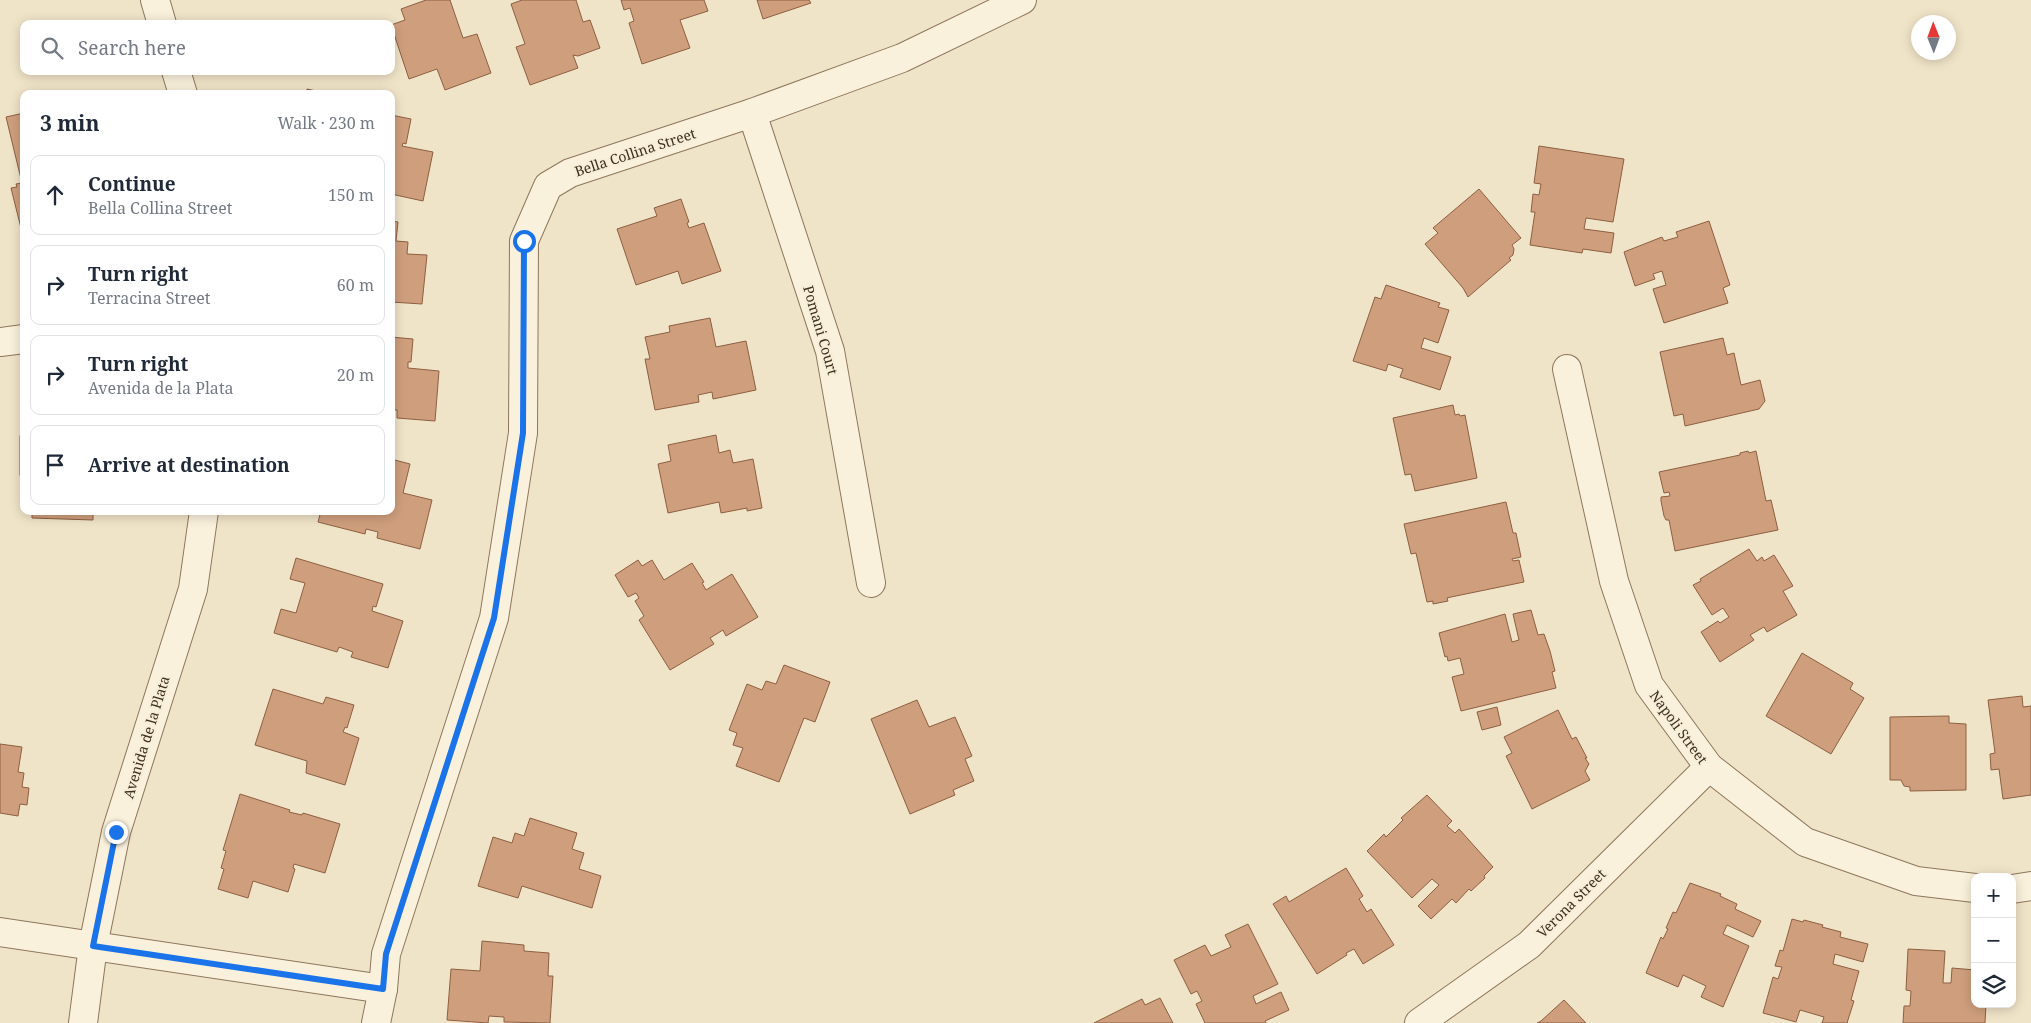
<!DOCTYPE html>
<html lang="en">
<head>
<meta charset="utf-8">
<style>
	body { margin:0; font-family:"Noto Serif",serif; background:#f2f2f3; color:#1f2937 }
	.controls { position:absolute; right:15px; bottom:15px; display:grid; overflow:hidden; border-radius:10px; box-shadow:0 2px 12px #0003 }
	.controls button { width:45px; height:45px; display:grid; place-items:center; padding:0; border:0; border-bottom:1px solid #e0e1e3; background:#fff; color:#1f2937; font:25px sans-serif }
	.compass { position:absolute; left:1911px; top:15px; width:45px; height:45px; border-radius:50%; background:#fff; box-shadow:0 2px 12px #0003; rotate:359deg }
	.stop { position:absolute; width:15px; height:15px; margin:-11px; border:4px solid #1a73e8; border-radius:50%; background:#fff }
	.stop.end { background:#1a73e8; border-color:#fff; box-shadow:0 1px 5px #0008 }
	.list { margin:0; padding:0; list-style:none }
	h2 { display:flex; justify-content:space-between; align-items:center; height:65px; margin:0; padding:0 20px; font-size:21px }
	h2 small { font-size:16px; font-weight:400; color:#747a83 }
	.list li { display:grid; grid-template-columns:32px 1fr auto; gap:15px; align-items:center; box-sizing:border-box; height:80px; margin:0 10px 10px; padding:0 10px; border:1px solid #e0e1e3; border-radius:10px }
	.list b { display:block; font-size:19px; white-space:nowrap }
	.list p { margin:0; font-size:16px; white-space:nowrap; color:#747a83 }
	.list em { font-size:16px; font-style:normal; color:#747a83 }
	.icon { flex:none; width:28px; height:28px; fill:none; stroke:currentColor; stroke-width:2; stroke-linecap:round; stroke-linejoin:round }
	.map { position:relative; flex:none; width:2031px; height:1023px; overflow:hidden }
	.search { position:absolute; background:#fff; box-shadow:0 2px 12px #0003; left:20px; top:20px; width:375px; height:55px; display:flex; align-items:center; gap:12px; box-sizing:border-box; padding:0 18px; border-radius:10px; color:#747a83; font-size:19px }
	.panel { position:absolute; background:#fff; box-shadow:0 2px 12px #0003; left:20px; top:90px; width:375px; height:425px; border-radius:10px }
	.map>svg:first-child { display:block }
	.building { fill:#cf9f7d; stroke:#8d5f41 }
	.lines { fill:none; stroke-linecap:round; stroke-linejoin:round }
	.minor-casing { stroke:#8d765c; stroke-width:30 }
	.minor { stroke:#faf1dc; stroke-width:28 }
	.route { stroke:#1a73e8; stroke-width:6 }
	.labels { text-anchor:middle; dominant-baseline:central; stroke-width:4.5; stroke-linejoin:round; paint-order:stroke }
	.street-label { font-size:14px; fill:#3d2e20; stroke:#f7eed8 }
</style>
</head>
<body>
<div class="map">
<svg width="2031" height="1023" viewBox="0 0 2031 1023">
	<rect width="100%" height="100%" fill="#f0e4c8"/>
	<!-- building -->
	<g class="building">
		<polygon points="426,0 450,0 463,38 477,34 491,73 445,90 437,69 409,79 391,25 405,20 401,9"/>
		<polygon points="522,0 576,0 583,22 590,20 600,48 578,56 573,55 578,68 530,85 516,47 525,44 511,4"/>
		<polygon points="621,0 704,0 708,11 680,20 690,48 642,64 629,23 634,21 630,8 624,10"/>
		<polygon points="757,0 809,0 811,3 763,19"/>
		<polygon points="307,89 330,94 306,94"/>
		<polygon points="24,113 24,227 21,228 11,188 17,187 16,184 22,183 6,117"/>
		<polygon points="391,115 411,119 406,144 403,143 402,146 433,152 423,201 391,194"/>
		<polygon points="1539,146 1624,159 1613,222 1586,218 1584,229 1614,233 1611,253 1583,249 1582,253 1530,245 1535,212 1531,212 1533,194 1539,195 1541,184 1534,183"/>
		<polygon points="1479,189 1521,238 1512,245 1514,249 1513,255 1509,258 1511,260 1468,297 1463,288 1425,244 1438,233 1433,228"/>
		<polygon points="681,199 689,222 687,223 689,228 704,223 721,271 682,284 678,271 636,285 617,229 657,216 654,208"/>
		<polygon points="391,221 398,222 396,241 408,242 407,254 427,255 422,304 391,302"/>
		<polygon points="1709,221 1730,285 1723,288 1728,303 1664,323 1653,289 1666,285 1662,271 1653,274 1655,279 1635,286 1624,252 1662,237 1664,241 1678,237 1676,232"/>
		<polygon points="1386,285 1440,303 1438,307 1449,310 1438,343 1424,338 1421,348 1451,357 1440,390 1400,377 1403,369 1388,364 1386,371 1353,361 1375,297 1381,299"/>
		<polygon points="710,318 716,347 746,341 756,390 713,399 712,392 698,395 699,402 655,410 645,359 650,359 645,337 670,332 669,326"/>
		<polygon points="391,337 413,339 411,362 408,362 408,368 439,371 435,421 397,418 397,410 391,410"/>
		<polygon points="1723,338 1727,355 1734,353 1741,385 1760,380 1765,401 1759,409 1685,426 1683,414 1674,416 1660,352"/>
		<polygon points="1453,405 1455,415 1459,414 1460,416 1465,415 1477,478 1415,491 1411,474 1405,475 1393,418"/>
		<polygon points="716,435 719,453 730,450 733,463 753,459 762,508 747,511 747,508 721,513 719,502 668,513 658,464 671,461 668,445"/>
		<rect x="20" y="436" width="4" height="39"/>
		<polygon points="1748,451 1749,453 1756,451 1766,501 1771,500 1778,530 1675,551 1669,520 1666,520 1664,516 1661,501 1661,497 1670,496 1669,492 1664,493 1659,472 1740,455 1740,453"/>
		<polygon points="391,459 410,464 403,493 432,500 420,549 377,538 378,532 366,529 365,534 318,522 321,511 391,511"/>
		<polygon points="1506,502 1513,533 1516,533 1521,557 1512,559 1513,561 1519,560 1524,582 1451,597 1447,598 1448,601 1433,604 1433,601 1427,602 1416,553 1411,554 1404,524"/>
		<polygon points="32,511 93,511 93,520 32,518"/>
		<polygon points="1749,549 1757,561 1762,557 1764,561 1774,555 1793,586 1783,591 1797,615 1767,632 1764,627 1750,635 1754,640 1720,662 1701,632 1718,621 1720,623 1729,617 1723,608 1712,615 1693,585 1701,581 1700,579"/>
		<polygon points="296,558 383,584 376,607 373,606 372,611 403,621 388,668 351,657 353,652 339,647 337,652 274,633 281,609 296,613 305,583 290,579"/>
		<polygon points="638,560 642,566 652,560 664,580 692,563 704,582 702,583 706,590 732,574 758,617 726,636 723,630 710,638 714,644 670,670 639,620 644,616 635,601 639,598 636,593 628,597 615,575"/>
		<polygon points="1531,610 1538,635 1544,634 1550,651 1555,671 1552,672 1556,688 1461,711 1452,677 1464,674 1460,658 1448,661 1447,656 1445,657 1439,633 1505,614 1512,642 1519,640 1513,614"/>
		<polygon points="1802,653 1853,683 1850,689 1864,698 1831,754 1766,716"/>
		<polygon points="784,665 830,682 815,722 804,718 779,782 736,766 743,748 733,745 737,733 729,730 747,684 762,690 766,681 776,684"/>
		<polygon points="273,689 323,704 326,697 354,705 347,728 345,727 343,732 359,738 345,785 306,773 307,761 255,745"/>
		<polygon points="2022,696 2023,707 2031,706 2031,795 2003,799 1999,769 1991,770 1990,754 1995,753 1988,700"/>
		<polygon points="917,700 929,727 955,717 972,756 965,759 974,781 953,790 955,795 910,814 871,719"/>
		<polygon points="1497,707 1501,725 1482,730 1477,712"/>
		<polygon points="1558,710 1572,739 1576,737 1587,758 1585,758 1589,764 1585,771 1590,780 1532,809 1506,756 1512,753 1504,737"/>
		<polygon points="1949,716 1949,723 1966,724 1966,790 1910,791 1910,787 1904,786 1901,780 1890,780 1890,717"/>
		<polygon points="0,744 22,747 18,772 24,773 22,787 29,788 27,805 20,804 18,816 0,813"/>
		<polygon points="240,794 290,810 289,812 302,815 303,813 340,824 325,873 294,864 293,868 295,869 288,892 253,881 248,898 218,889 224,869 221,868 226,851 223,850"/>
		<polygon points="1427,795 1452,821 1447,826 1455,833 1459,829 1493,867 1484,876 1485,878 1471,891 1469,889 1456,903 1452,899 1431,919 1418,906 1439,885 1432,879 1412,898 1367,851 1384,834 1386,837 1403,820 1401,818"/>
		<polygon points="530,818 577,833 572,849 584,853 579,869 601,876 592,908 522,886 518,898 478,886 493,837 512,843 515,833 524,836"/>
		<polygon points="1346,868 1363,896 1359,899 1367,912 1371,909 1394,945 1363,964 1354,949 1346,953 1347,955 1317,974 1273,904 1286,896 1289,902"/>
		<polygon points="1690,883 1721,894 1720,896 1737,904 1735,909 1761,921 1753,937 1727,925 1723,934 1749,946 1723,1007 1701,997 1706,986 1683,975 1678,987 1646,973 1661,937 1663,939 1668,929 1666,928 1673,912 1676,913"/>
		<polygon points="1792,919 1803,922 1804,920 1823,925 1822,927 1841,932 1840,937 1868,944 1863,962 1835,954 1833,964 1859,971 1851,1000 1854,1001 1847,1023 1822,1023 1824,1017 1800,1010 1796,1022 1763,1013 1773,977 1778,979 1782,967 1775,966 1780,950 1783,951"/>
		<polygon points="1248,924 1278,984 1253,996 1256,1004 1281,992 1289,1010 1265,1021 1266,1023 1205,1023 1196,1004 1202,1001 1197,991 1191,994 1174,960 1205,945 1211,956 1231,947 1225,935"/>
		<polygon points="482,941 524,945 524,951 549,953 548,976 553,976 550,1023 504,1022 504,1017 489,1016 488,1023 447,1020 451,969 480,971"/>
		<polygon points="1908,949 1945,951 1943,983 1951,983 1952,968 1975,970 1975,1004 1986,1004 1985,1023 1903,1023 1904,1006 1910,1006 1911,991 1906,990"/>
		<polygon points="1160,998 1173,1023 1094,1023 1142,999 1145,1005"/>
		<polygon points="1564,1000 1586,1023 1537,1023 1541,1021"/>
	</g>
	<g class="lines">
		<defs>
			<g id="minor">
				<polyline points="155,0 162,24"/>
				<polyline points="176,71 183,94"/>
				<polyline points="752,113 830,351 871,583"/>
				<polyline points="0,342 24,339"/>
				<polyline points="1567,369 1614,581 1649,685 1709,767 1805,842 1916,881 1975,888"/>
				<polyline points="2012,889 2031,886"/>
				<polyline points="0,932 383,989"/>
				<polyline points="83,1023 93,946 116,832 193,589 204,511"/>
				<polyline points="376,1023 383,989 386,954 494,618 523,433 524,241 548,186 570,173 752,113 902,58 1022,0"/>
				<polyline points="1419,1023 1529,945 1709,767"/>
			</g>
		</defs>
		<!-- minor casing -->
		<use href="#minor" class="minor-casing"/>
		<!-- minor -->
		<use href="#minor" class="minor"/>
	</g>
	<g class="lines">
		<!-- route -->
		<polyline class="route" points="116,832 93,946 383,989 386,954 494,618 523,433 524,241"/>
	</g>
	<g class="labels">
		<!-- street labels -->
		<g class="street-label">
			<text transform="translate(635 152) rotate(-18)">Bella Collina Street</text>
			<text transform="translate(821 330) rotate(74)">Pomani Court</text>
			<text transform="translate(1679 727) rotate(54)">Napoli Street</text>
			<text transform="translate(146 737) rotate(-73)">Avenida de la Plata</text>
			<text transform="translate(1571 903) rotate(-45)">Verona Street</text>
		</g>
	</g>
</svg>
<div class="controls">
<button>+</button>
<button>−</button>
<button><svg class="icon" aria-label="layers" viewBox="0 0 24 24"><path d="M12 4l9 5-9 5-9-5zM3 14l9 5 9-5"/></svg></button>
</div>
<svg class="compass" viewBox="-18 -18 36 36"><path d="M0-13l5 13h-10z" fill="#e53935"/><path d="M0 13l5-13h-10z" fill="#747a83"/></svg>
<div class="stop" style="left:524px;top:241px"></div>
<div class="stop end" style="left:116px;top:832px"></div>
<div class="search"><svg class="icon" aria-label="search" viewBox="0 0 24 24"><circle cx="10" cy="10" r="6"/><path d="M15 15l6 6"/></svg>Search here</div>
<section class="panel">
<h2>3 min<small>Walk · 230 m</small></h2>
<ul class="list">
<li><svg class="icon" aria-label="ahead" viewBox="0 0 24 24"><path d="M12 20V5M6 11l6-6 6 6"/></svg><div><b>Continue</b><p>Bella Collina Street</p></div><em>150 m</em></li>
<li><svg class="icon" aria-label="right" viewBox="0 0 24 24"><path d="M7 20v-9h11M14 6l5 5-5 5"/></svg><div><b>Turn right</b><p>Terracina Street</p></div><em>60 m</em></li>
<li><svg class="icon" aria-label="right" viewBox="0 0 24 24"><path d="M7 20v-9h11M14 6l5 5-5 5"/></svg><div><b>Turn right</b><p>Avenida de la Plata</p></div><em>20 m</em></li>
<li><svg class="icon" aria-label="arrive" viewBox="0 0 24 24"><path d="M6 21V4h12l-3 4 3 4H6"/></svg><div><b>Arrive at destination</b></div></li>
</ul>
</section>
</div>
</body>
</html>
